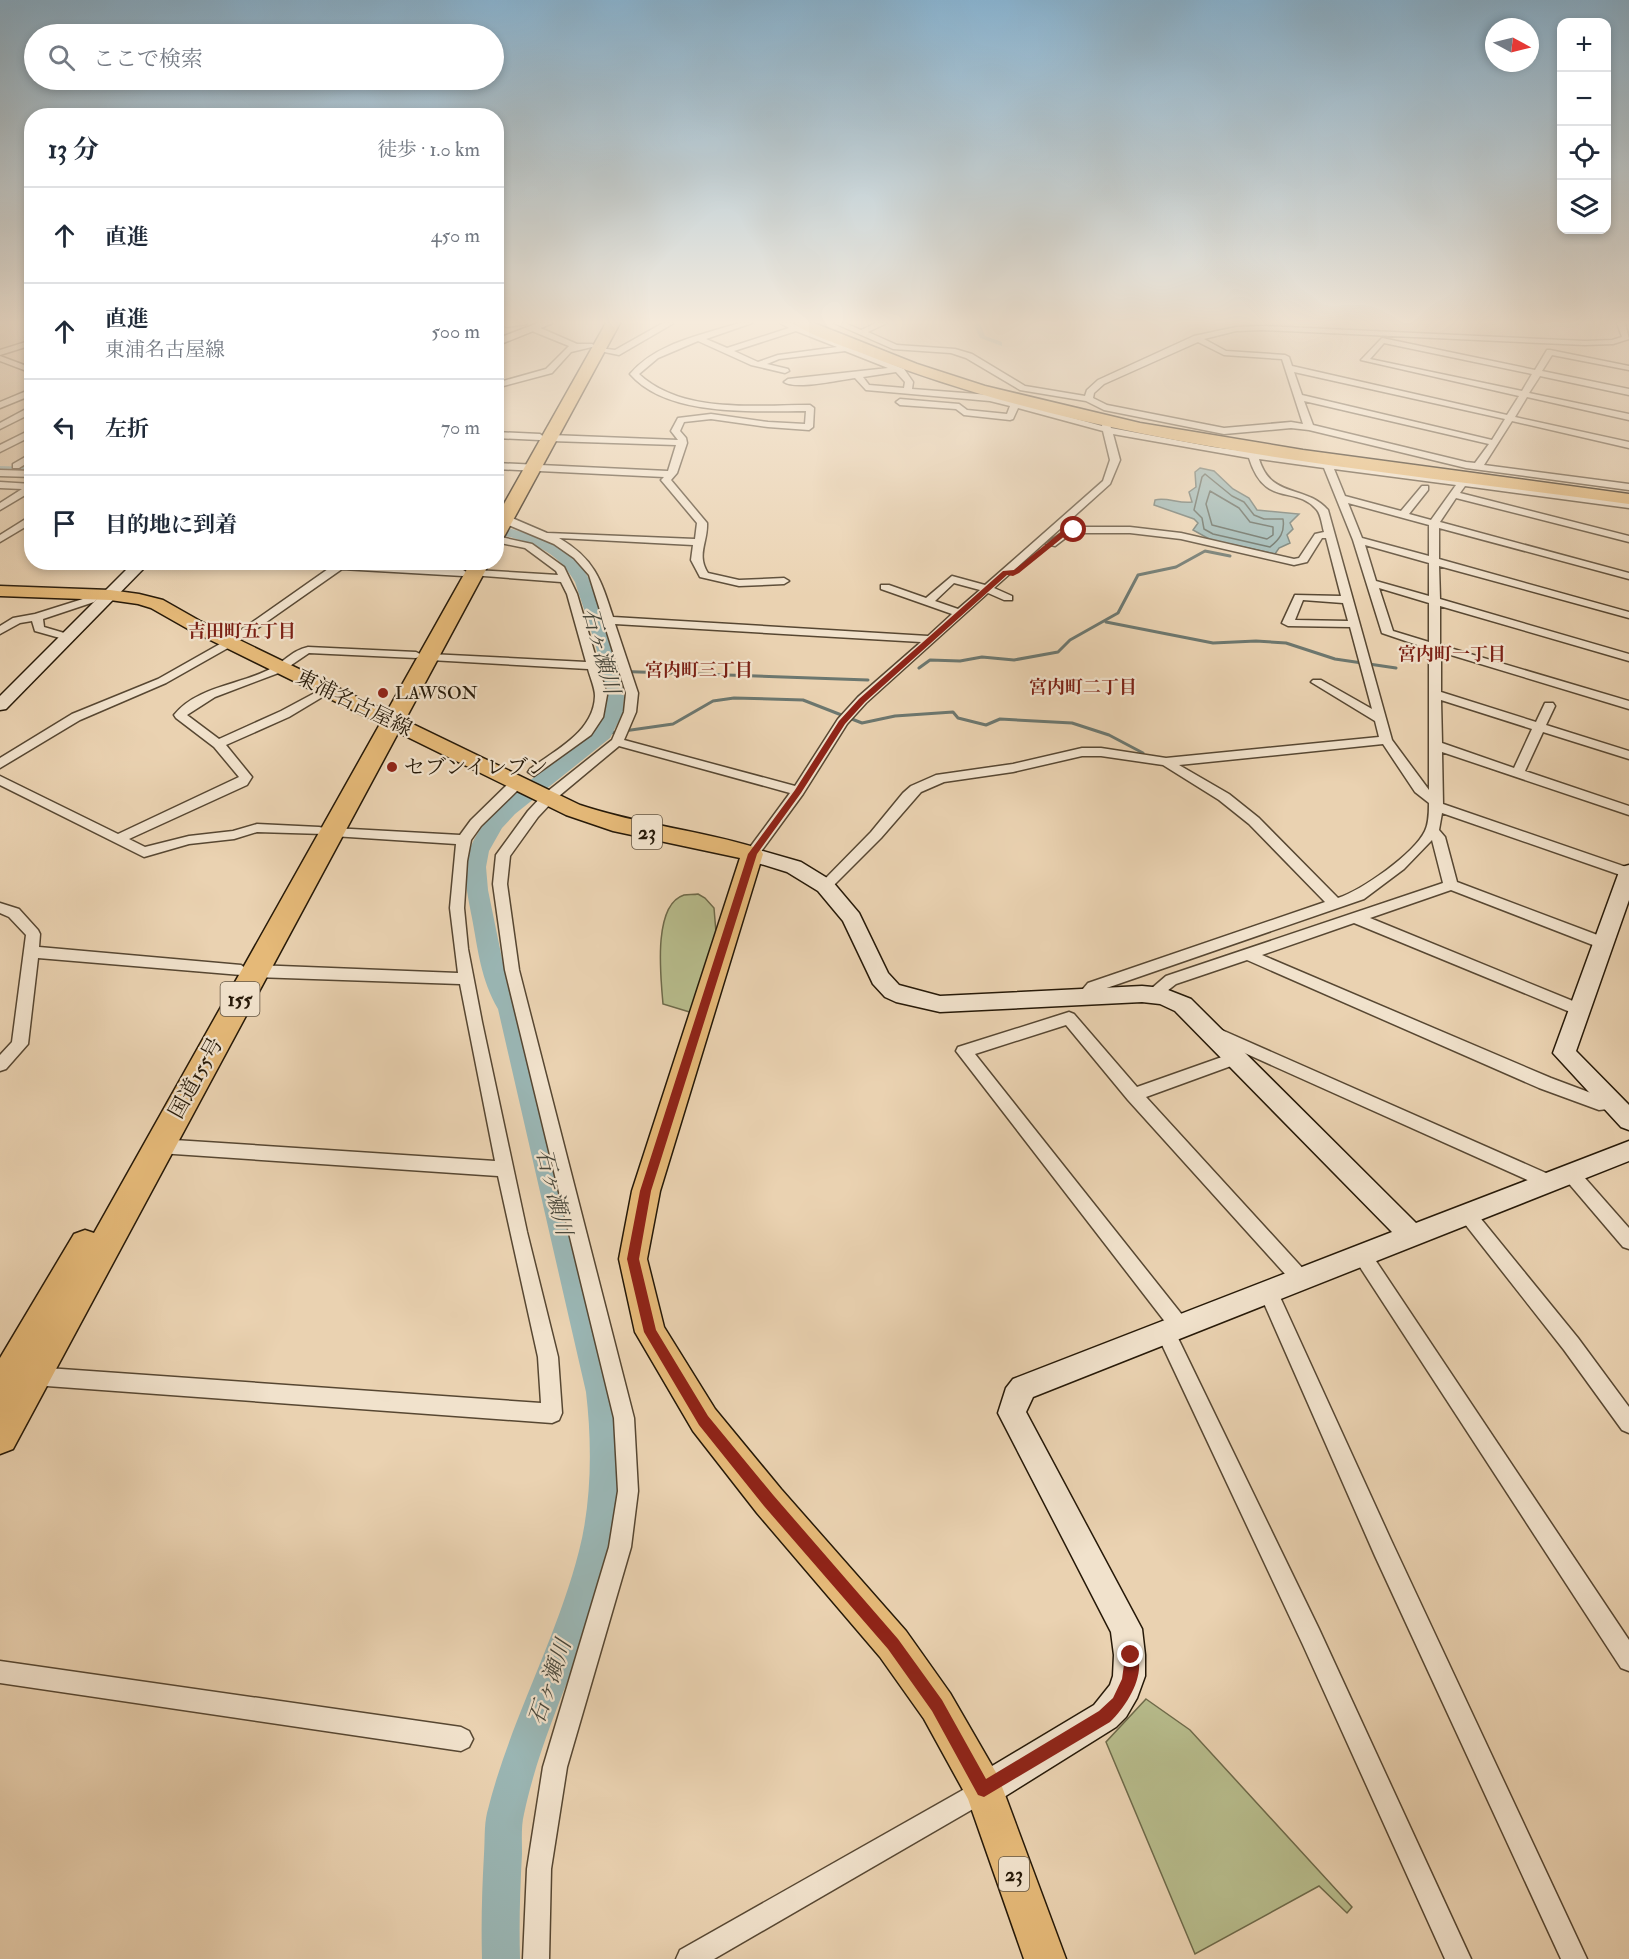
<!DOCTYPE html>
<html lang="ja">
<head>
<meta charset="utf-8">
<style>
	body { margin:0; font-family:"IM FELL Double Pica","Noto Serif JP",serif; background:#f2f2f3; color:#1f2937 }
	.controls { position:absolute; right:18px; top:18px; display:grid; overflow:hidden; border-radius:12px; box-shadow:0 3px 9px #0003 }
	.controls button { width:54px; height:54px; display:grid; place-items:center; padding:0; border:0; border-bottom:2px solid #e0e1e3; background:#fff; color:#1f2937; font:30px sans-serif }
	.compass { position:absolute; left:1485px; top:18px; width:54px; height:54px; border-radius:50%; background:#fff; box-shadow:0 3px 9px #0003; rotate:97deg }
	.stop { position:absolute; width:18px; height:18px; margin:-14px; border:4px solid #8f2418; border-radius:50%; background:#fff }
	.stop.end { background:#8f2418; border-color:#fff; box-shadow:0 2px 6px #0008 }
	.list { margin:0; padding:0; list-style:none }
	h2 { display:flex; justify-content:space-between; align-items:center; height:78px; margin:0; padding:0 24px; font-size:26px }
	h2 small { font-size:20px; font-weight:400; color:#747a83 }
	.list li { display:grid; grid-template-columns:39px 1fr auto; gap:18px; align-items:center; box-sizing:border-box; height:96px; padding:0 24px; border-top:2px solid #e0e1e3 }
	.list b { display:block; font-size:22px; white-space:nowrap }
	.list p { margin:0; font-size:20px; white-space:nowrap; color:#747a83 }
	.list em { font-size:20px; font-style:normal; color:#747a83 }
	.icon { flex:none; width:33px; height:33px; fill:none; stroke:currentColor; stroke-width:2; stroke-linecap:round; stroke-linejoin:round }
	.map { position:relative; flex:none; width:1629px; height:1959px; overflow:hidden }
	.search { position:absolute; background:#fff; box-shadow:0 3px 9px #0003; left:24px; top:24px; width:480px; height:66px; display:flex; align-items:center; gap:15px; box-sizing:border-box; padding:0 21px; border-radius:33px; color:#747a83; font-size:22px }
	.panel { position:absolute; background:#fff; box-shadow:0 3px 9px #0003; left:24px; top:108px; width:480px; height:462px; border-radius:24px }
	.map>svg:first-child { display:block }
	.green { fill:#b7bc8c; stroke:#6e6a4a; stroke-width:1.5 }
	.water { fill:#9ab6b4; stroke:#6c776f; stroke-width:1.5 }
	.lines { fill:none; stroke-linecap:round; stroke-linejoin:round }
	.shore { stroke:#60685e; stroke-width:1.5 }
	.stream-far1 { stroke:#6c776f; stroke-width:2 }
	.stream { stroke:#6c776f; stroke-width:3 }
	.canal { fill:#9ab6b4; fill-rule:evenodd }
	.river { fill:#9ab6b4; fill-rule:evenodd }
	.street-casing { stroke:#574732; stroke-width:3 }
	.secondary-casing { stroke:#261908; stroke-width:3 }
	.primary-casing { stroke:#261908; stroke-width:3 }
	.highway-casing { stroke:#261908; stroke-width:3 }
	.street { fill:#f1e2cc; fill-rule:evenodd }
	.secondary { fill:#f1e2cc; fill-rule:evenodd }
	.primary { fill:#e5b978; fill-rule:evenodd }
	.highway { fill:#e5b978; fill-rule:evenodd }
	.route { fill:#8f2418 }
	.poi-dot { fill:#8f2418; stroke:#f1e2cc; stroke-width:2 }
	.labels { text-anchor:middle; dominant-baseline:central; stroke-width:4.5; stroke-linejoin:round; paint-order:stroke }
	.far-neighbourhood-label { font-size:18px; font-weight:bold; fill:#7a1f14; stroke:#f1e2cc }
	.far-poi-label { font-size:18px; fill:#261908; stroke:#f1e2cc; text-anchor:start }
	.shield { fill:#f1e2cc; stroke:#635543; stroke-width:1.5 }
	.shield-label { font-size:20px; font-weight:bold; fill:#261908 }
	.street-label { font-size:21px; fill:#261908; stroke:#f1e2cc }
	.poi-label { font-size:21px; fill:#261908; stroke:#f1e2cc; text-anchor:start }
	.water-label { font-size:22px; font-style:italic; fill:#49483c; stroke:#f1e2cc }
</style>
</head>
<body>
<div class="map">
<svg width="1629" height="1959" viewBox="0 0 1629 1959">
	<rect width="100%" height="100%" fill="#ead2b1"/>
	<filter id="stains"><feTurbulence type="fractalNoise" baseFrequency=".00333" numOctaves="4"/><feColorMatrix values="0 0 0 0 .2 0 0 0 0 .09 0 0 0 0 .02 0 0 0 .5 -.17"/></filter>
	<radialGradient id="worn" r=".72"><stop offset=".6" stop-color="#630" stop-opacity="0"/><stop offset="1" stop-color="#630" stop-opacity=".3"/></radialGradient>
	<!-- green -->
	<g class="green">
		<path d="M698 894 705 898 714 908 718 957 693 1013 663 1004C661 979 652 905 684 895 688 894 694 895 698 894Z"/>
		<polygon points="1146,1699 1190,1730 1352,1907 1347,1913 1319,1886 1195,1954 1106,1742"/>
	</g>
	<!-- water -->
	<path class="water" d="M1200 468 1214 471 1233 489 1249 498 1257 510 1299 514 1290 523 1293 529 1287 535 1290 543 1279 548 1275 554 1211 540 1193 530 1198 523 1194 519 1154 505 1155 500C1167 497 1179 504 1192 502L1189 492 1196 487 1195 472Z"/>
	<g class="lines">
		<!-- shore -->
		<g class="shore">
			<path d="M1205 474 1232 496 1244 502 1254 515 1264 519H1283C1285 532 1280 539 1270 547L1213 534 1204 529 1202 518 1194 510 1202 477Z"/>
			<polygon points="1210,491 1239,508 1250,522 1273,527 1273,535 1267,539 1212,525 1206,504"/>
		</g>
		<!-- stream-far1 -->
		<polyline class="stream-far1" points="498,383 528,374"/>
		<!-- stream -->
		<g class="stream">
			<polyline points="1106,622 1213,643 1256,641 1286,643 1335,659 1396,668"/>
			<polyline points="919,668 930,660 960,661 982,657 1014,660 1058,652 1070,640 1118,613 1138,575 1176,567 1205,551 1230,556"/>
			<polyline points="610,671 868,680"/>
			<polyline points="603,734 673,724 713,701 734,698 803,700 862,723 895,716 953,712 958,718 986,725 1000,719 1072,723 1109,735 1143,753"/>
		</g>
		<!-- canal -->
		<polygon class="canal" points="973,323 980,323 985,336 1002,342 1002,346 980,338"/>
		<!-- river -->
		<g class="river">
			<polygon points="0,466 32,467 32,475 0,474"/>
			<path d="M496 524 551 541 564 548 580 564 591 582 621 677 624 697 623 713 610 738 515 814 502 828 489 851 486 867 488 890 508 988 520 1009 616 1392C622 1443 623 1500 612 1550 591 1640 543 1723 524 1814 521 1826 522 1841 522 1854 520 1889 519 1924 520 1959H482C481 1924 482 1889 484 1854 485 1841 484 1826 487 1813 509 1723 556 1641 579 1551 592 1501 592 1442 586 1392L498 1009C481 980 478 950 472 918 469 902 465 886 466 869 468 818 532 780 567 753 582 741 598 732 604 714 614 688 584 611 575 582 555 548 532 544 496 533Z"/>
		</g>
		<defs>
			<g id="street">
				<polygon points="505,323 526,323 527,324 507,327 503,325"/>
				<polygon points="663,323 674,323 619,355 595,350 599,348 615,350"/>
				<path d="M739 323H752L706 339 727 348 789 328 780 323H791L904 369 913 382 912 389 990 395 1102 426 1103 422H1109L1111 428 1213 447 1629 502V508L1465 486 1460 493 1629 536V542L1456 498 1440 522 1629 573V579L1439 528V559L1629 612V618L1439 566 1440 599 1629 654V661L1440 606V645L1629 701V709L1441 652V692L1536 722 1545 703H1553L1555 706 1546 725 1629 751V759L1543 732 1525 771 1629 806V815L1442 752 1443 804 1629 868V878L1442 813 1439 830 1445 837 1457 882 1608 939 1610 943 1608 947H1598L1451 890 1370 918 1585 1006 1588 1010 1585 1014H1575L1354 923 1262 955 1551 1078 1599 1096 1617 1098 1619 1103 1617 1108 1599 1110 1539 1088 1247 960 1176 984 1158 998H1148L1145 994 1166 976 1443 883 1432 840 1404 869 1364 899 1098 991 1090 1000H1080L1077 996 1088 983 1325 902 1249 824 1219 800 1163 765 1101 756H1082L1013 772 944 782 921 792 881 838 830 889 825 891 818 886 871 832 903 793 911 786 936 775 1013 764 1082 748H1101L1166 758 1379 737 1375 721 1311 682 1313 680H1321L1372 709 1350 627 1288 626 1282 623 1295 595 1341 596 1326 538H1322L1307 562 1294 565 1181 539 1130 533H1072L1055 546 1046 544 1070 527H1130L1181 533 1294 559 1299 558 1315 534 1324 532C1322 525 1321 515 1317 510 1295 484 1265 509 1249 458L1113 434 1120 460 1110 484 994 588 1012 596V600H1004L988 593 866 703 847 724 803 794 757 857 752 859 745 854 790 793 619 746 553 801 538 817 510 856 507 884 519 970 634 1418 638 1491 631 1547 567 1767 551 1869 549 1959H523L527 1869 543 1767 609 1547 618 1491 614 1418 505 970 493 884 496 855 528 811 543 795 612 740 624 712 626 693 589 575 574 558 554 544 499 521 512 518 547 533 695 539 697 523 661 480 664 477 496 469V463L668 471 676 445 551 441 547 438 551 435 678 440 671 431 678 418 711 414 768 422 805 424 806 411C753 411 667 417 630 374 656 343 702 335 739 323ZM796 331 837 347 778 355 758 362 734 351ZM698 341 751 365 785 373 789 371 788 369 767 364 779 359 845 351 888 368 788 379 784 382C796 390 839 380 855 378L866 390 990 401 1010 406 1007 414 967 410 959 404 900 399 896 402 900 405 956 409 964 415 1010 420 1013 419 1018 408 1103 431 1110 460 1103 481 985 585 952 576 926 598 889 585H881V589L952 614 928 636 613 617C601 580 595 559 559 538L693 545 691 560 700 577 739 586 784 584 789 581 784 578 739 580 708 573C696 555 708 542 707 523L671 480 677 473 687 443 686 438 680 431 684 422 711 419 768 427 809 430 813 427 814 408 810 405C755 405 682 414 639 374L658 358ZM896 372 905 382 904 388 869 385 863 377ZM1259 459 1324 468 1353 540 1382 633 1429 649V790L1392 740 1328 510C1305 484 1271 499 1259 459ZM1334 469 1456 485 1431 520 1409 514 1428 490V486H1422L1401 511 1345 496ZM1348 503 1429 525V556L1362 538ZM1365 545 1429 563V596L1376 581ZM954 583 980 590 958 609 935 601ZM1379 588 1429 603V642L1393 631ZM1303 600 1343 603 1348 621 1295 620ZM615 624 921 642 858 697 838 719 795 786 624 740 636 712 638 693ZM1441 700 1532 729 1514 768 1442 743ZM1383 744 1415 792 1429 803C1429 811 1429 823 1425 831 1414 854 1362 890 1338 898L1259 818 1229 794 1179 765Z"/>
				<path d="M834 323H845L861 330 876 323H887L868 332 897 345 955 349 972 354 1025 386 1085 396 1087 390 1098 380 1194 336 1236 327 1262 326 1585 341 1612 340 1622 337 1617 323H1625L1629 339 1613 344 1585 345 1262 330 1236 331 1204 339 1226 351 1285 355 1289 357 1292 366 1507 415 1519 396 1361 360 1382 338 1535 370 1547 350H1550L1629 366V370L1552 355 1542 371 1629 389V395L1540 376 1529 393 1629 414V420L1527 397 1515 417 1629 442V448L1512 421 1484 465 1629 484V490L1466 468 1309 430 1291 428 1224 434 1104 410 1086 401 1020 390 966 358 951 353 893 349ZM1198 342 1224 355 1282 359 1303 424 1291 422 1224 428 1107 405 1093 398 1094 393 1104 384ZM1384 343 1532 374 1522 391 1370 359ZM1294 372 1505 419 1492 440 1302 395ZM1304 401 1489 444 1475 463 1466 462 1313 425Z"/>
				<polygon points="532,327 538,327 577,344 592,344 596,346 571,352 552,373 496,388 496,383 546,369 569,346 532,331"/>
				<polygon points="32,340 32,345 0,355 0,350"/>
				<polygon points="0,356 32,368 32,373 0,361"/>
				<polygon points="29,390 32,390 32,395 0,408 0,402"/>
				<polygon points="26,409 32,409 32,413 0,429 0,423"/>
				<polygon points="32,429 32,436 0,452 0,445"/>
				<polygon points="496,432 540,434 544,437 540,440 496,438"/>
				<polygon points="32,453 32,460 19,468 13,468 13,464"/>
				<polygon points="0,470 32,471 32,477 0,476"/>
				<polygon points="0,482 32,484 32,491 0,510 0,503 22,489 0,488"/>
				<polygon points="32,515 32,523 0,542 0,535"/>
				<path d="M496 536 532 544 564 567 577 594 607 695 603 717 591 735 534 776 528 772 530 769C555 750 594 732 595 696 595 688 590 677 588 669L430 660 424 657 430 654 586 662 567 594 561 582 471 575 470 573 475 570 558 575 556 571 525 548 496 542Z"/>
				<polygon points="338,562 463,570 468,573 463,576 342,569 235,644 166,683 80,720 0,768 0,758 72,714 158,679 227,640"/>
				<polygon points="97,592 102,595 94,602 43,619 44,627 71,635 71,639 67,640 35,631 32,621 20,623 0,634 0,626 13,618 35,614 86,598"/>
				<path d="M308 647 416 652 422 655 416 658 309 653 281 672 215 697 187 715 219 739 281 711 324 688H332L334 690 289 717 226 745 252 777 247 785 129 839 145 847 189 836 233 831 257 824 319 827 324 828 326 831 324 834 257 832 234 839 189 844 144 857 0 785V776L118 834 239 777 214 747 176 718 174 715C197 686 241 685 272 668 285 661 293 650 308 647Z"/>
				<polygon points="517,779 522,780 523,783 522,786 481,826 471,840 467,861 464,908 468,949 482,1022 527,1232 558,1357 562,1413 559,1420 552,1423 33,1385 26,1383 23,1376 26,1369 33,1367 541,1403 538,1357 498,1176 159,1153 153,1151 151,1146 153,1141 159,1139 495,1161 460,984 255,977 248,971 241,975 38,958 28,1044 6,1069 0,1071 0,1055 12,1042 26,935 9,917 0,913 0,903 19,909 38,930 40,934 39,947 241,965 248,970 255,965 458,973 450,908 456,844 333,836 326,832 333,828 460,835 471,820 512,780"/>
				<polygon points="1069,1012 1074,1014 1137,1087 1236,1052 1242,1054 1244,1058 1242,1062 1146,1097 1307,1273 1310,1279 1307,1285 1301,1287 1295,1285 1128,1100 1066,1025 975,1054 1187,1321 1189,1327 1187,1333 1180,1336 1176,1334 1319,1629 1471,1959 1445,1959 1303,1645 1156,1332 1158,1326 1166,1323 956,1051 958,1047"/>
				<polygon points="1215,1027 1555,1177 1558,1182 1555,1187 1549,1189 1543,1187 1209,1037 1207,1033 1209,1029"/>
				<polygon points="1571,1167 1577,1169 1629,1228 1629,1249 1623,1247 1565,1179 1562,1174 1565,1169"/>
				<polygon points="1467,1206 1473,1209 1578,1338 1629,1407 1629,1433 1622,1430 1564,1350 1461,1219 1458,1214 1461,1209"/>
				<polygon points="1362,1247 1368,1249 1629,1640 1629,1671 1621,1668 1356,1261 1353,1255 1356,1249"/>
				<polygon points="1268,1284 1275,1286 1391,1540 1587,1959 1561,1959 1375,1556 1259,1292 1261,1286"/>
				<polygon points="0,1661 461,1727 469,1731 473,1739 469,1747 461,1751 0,1683"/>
				<polygon points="984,1778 992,1782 996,1790 992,1798 714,1959 676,1959 680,1950"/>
			</g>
			<g id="secondary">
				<polygon points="538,323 553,323 496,346 496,339"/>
				<polygon points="134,562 150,562 6,709 0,710 0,696"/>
				<polygon points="752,848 801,862 832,881 859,913 888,973 899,985 940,996 1142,986 1163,988 1191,999 1416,1223 1629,1141 1629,1161 1033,1397 1026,1412 1142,1629 1145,1655 1145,1676 1137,1698 1126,1717 1116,1727 996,1802 984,1807 972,1802 967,1790 972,1778 1094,1705 1110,1685 1113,1676 1114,1655 1111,1632 998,1413 1006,1388 1013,1379 1392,1232 1175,1011 1160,1004 1142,1002 940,1012 896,1002 885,997 873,984 843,921 818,891 787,872 745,859 742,854 745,849"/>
				<polygon points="1629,865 1629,900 1576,1051 1629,1105 1629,1130 1621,1127 1553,1053 1619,872 1622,867"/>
			</g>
			<path id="primary" d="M0 586 110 590 139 594 163 600 200 621 580 805C639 825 701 830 760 849L763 854 660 1191 647 1259 664 1327 715 1409 781 1489 906 1631 950 1693 998 1776 1066 1959H1024L968 1799 924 1719 880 1657 757 1513 693 1431 635 1332 619 1259 632 1191 740 858 613 831 566 815 188 629 151 608 138 604 110 600 0 596Z"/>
			<g id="highway">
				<polygon points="606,323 620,323 505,535 502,539 496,540 496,518"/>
				<path d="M794 323H814L917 364 985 386 1140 423 1303 450 1629 494V504C1375 469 1110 450 869 356 853 349 804 334 794 323Z"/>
				<polygon points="471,562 490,562 13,1449 0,1454 0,1358 74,1234 85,1230 94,1233"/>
			</g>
		</defs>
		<!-- street casing -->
		<use href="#street" class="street-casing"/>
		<!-- secondary casing -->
		<use href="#secondary" class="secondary-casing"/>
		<!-- primary casing -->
		<use href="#primary" class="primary-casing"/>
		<!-- highway casing -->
		<use href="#highway" class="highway-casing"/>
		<!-- street -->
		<use href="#street" class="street"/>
		<!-- secondary -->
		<use href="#secondary" class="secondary"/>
		<!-- primary -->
		<use href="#primary" class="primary"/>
		<!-- highway -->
		<use href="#highway" class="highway"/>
	</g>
	<!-- sky -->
	<linearGradient id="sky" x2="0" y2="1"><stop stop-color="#89b5d3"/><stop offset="0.54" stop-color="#f6ebdc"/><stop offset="1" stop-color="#f6ebdc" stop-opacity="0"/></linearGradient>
	<rect width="1629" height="597" fill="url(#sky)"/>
	<!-- route -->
	<path class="route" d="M1074 528 1076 531 1066 535 1019 573 1013 576 1007 575 865 702 845 724 801 793 757 854 651 1191 639 1259 656 1330 708 1416 774 1496 898 1639 942 1700 986 1779 1099 1711 1113 1698 1122 1679 1126 1650 1131 1648 1136 1650C1147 1675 1127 1705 1110 1722L984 1797 978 1795 932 1711 888 1649 764 1506 699 1425 644 1332 627 1259 640 1191 748 854 795 790 839 721 859 699 1003 571 1014 570 1061 532Z"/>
	<!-- markers -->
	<g class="poi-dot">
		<circle cx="383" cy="693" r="6"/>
		<circle cx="392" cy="767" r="6"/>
	</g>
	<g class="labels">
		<!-- far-neighbourhood labels -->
		<g class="far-neighbourhood-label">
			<text x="242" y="631">吉田町五丁目</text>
			<text x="1452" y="654">宮内町一丁目</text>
			<text x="699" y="670">宮内町三丁目</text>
			<text x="1083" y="687">宮内町二丁目</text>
		</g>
		<!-- far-poi labels -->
		<g class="far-poi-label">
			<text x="395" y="693">LAWSON</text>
		</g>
		<!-- shield labels -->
		<g class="shield">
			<rect x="632" y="815" width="30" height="34" rx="4.5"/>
			<rect x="220.5" y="982" width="39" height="34" rx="4.5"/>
			<rect x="999" y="1857" width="30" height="34" rx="4.5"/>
		</g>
		<g class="shield-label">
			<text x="647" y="832">23</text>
			<text x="240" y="999">155</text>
			<text x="1014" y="1874">23</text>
		</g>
		<!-- street labels -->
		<g class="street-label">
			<text transform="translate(354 703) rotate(26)">東浦名古屋線</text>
			<text transform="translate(196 1078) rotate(-61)">国道155号</text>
		</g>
		<!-- poi labels -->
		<g class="poi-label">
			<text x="404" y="767">セブンイレブン</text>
		</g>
		<!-- water labels -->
		<g class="water-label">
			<text transform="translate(601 651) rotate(75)">石ヶ瀬川</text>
			<text transform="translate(554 1192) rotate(76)">石ヶ瀬川</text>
			<text transform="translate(550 1682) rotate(-71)">石ヶ瀬川</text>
		</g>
	</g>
	<rect width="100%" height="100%" filter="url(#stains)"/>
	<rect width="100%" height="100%" fill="url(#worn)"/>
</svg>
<div class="controls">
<button>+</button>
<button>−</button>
<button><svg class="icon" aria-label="locate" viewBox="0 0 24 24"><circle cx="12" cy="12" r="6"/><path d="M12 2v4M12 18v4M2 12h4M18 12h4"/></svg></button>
<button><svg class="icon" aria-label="layers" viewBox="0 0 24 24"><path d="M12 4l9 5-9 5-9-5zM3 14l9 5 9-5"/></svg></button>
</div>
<svg class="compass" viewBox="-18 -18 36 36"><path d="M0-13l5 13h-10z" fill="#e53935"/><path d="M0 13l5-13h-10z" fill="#747a83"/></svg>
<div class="stop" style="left:1074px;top:530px"></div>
<div class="stop end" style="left:1131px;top:1655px"></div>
<div class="search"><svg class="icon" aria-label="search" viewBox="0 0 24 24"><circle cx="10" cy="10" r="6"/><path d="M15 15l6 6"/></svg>ここで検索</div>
<section class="panel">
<h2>13 分<small>徒歩 · 1.0 km</small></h2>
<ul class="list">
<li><svg class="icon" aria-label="ahead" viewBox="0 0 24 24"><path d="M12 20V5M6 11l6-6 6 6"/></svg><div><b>直進</b></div><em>450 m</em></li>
<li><svg class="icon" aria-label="ahead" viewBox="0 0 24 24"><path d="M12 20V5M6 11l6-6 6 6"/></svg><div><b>直進</b><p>東浦名古屋線</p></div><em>500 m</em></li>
<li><svg class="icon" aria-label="left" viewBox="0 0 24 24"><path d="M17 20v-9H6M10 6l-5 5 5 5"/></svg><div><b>左折</b></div><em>70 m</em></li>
<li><svg class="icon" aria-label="arrive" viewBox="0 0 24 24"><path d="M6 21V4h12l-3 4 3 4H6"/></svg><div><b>目的地に到着</b></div></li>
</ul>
</section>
</div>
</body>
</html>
